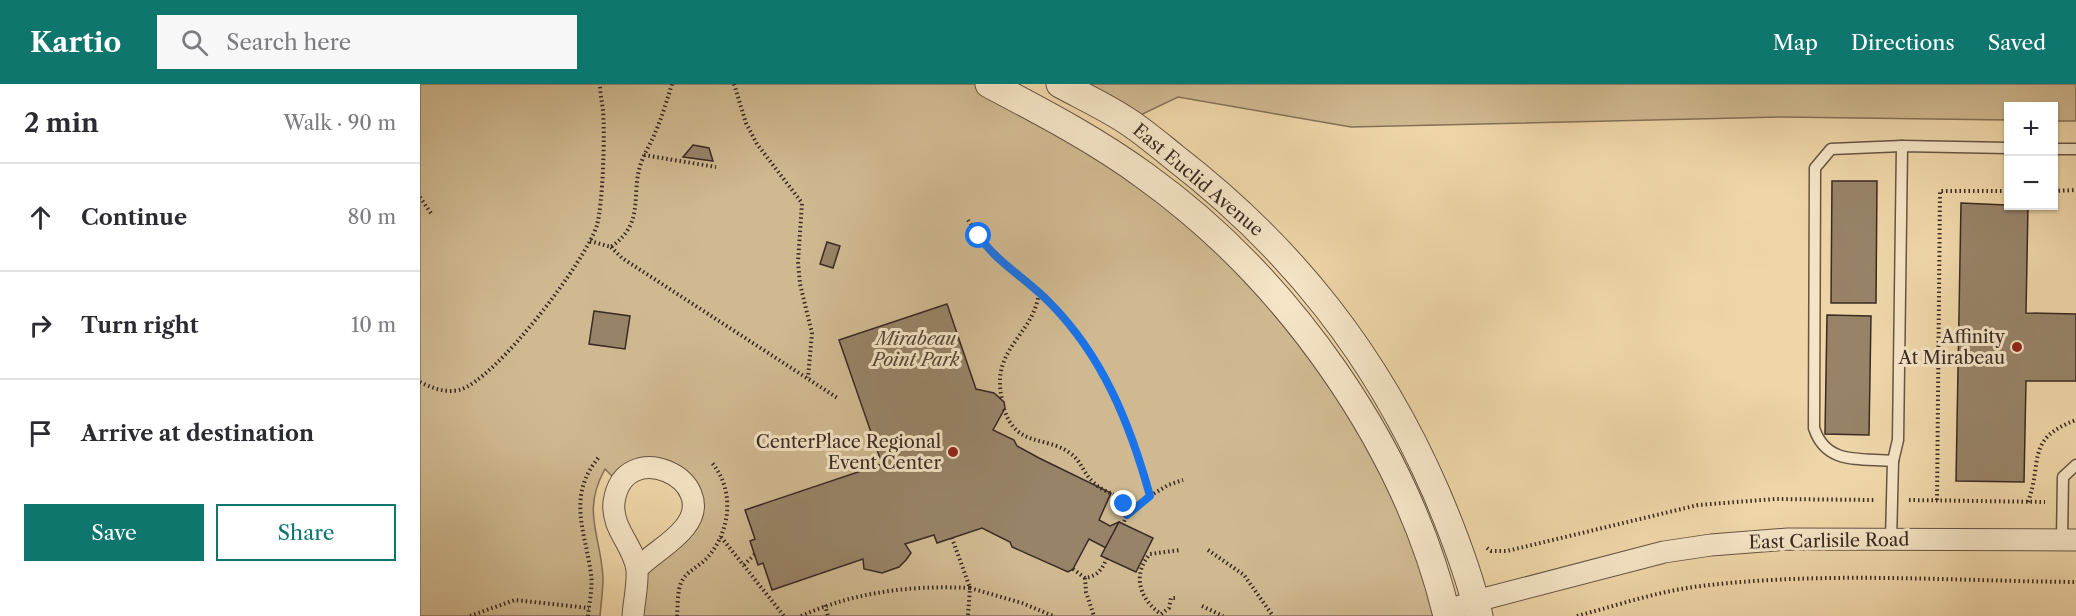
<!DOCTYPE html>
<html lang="en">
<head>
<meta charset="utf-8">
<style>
	body { margin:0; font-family:"Libre Caslon Text",serif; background:#f7f7f7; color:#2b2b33 }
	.controls { position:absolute; right:18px; top:18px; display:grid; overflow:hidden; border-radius:0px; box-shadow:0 2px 4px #0004 }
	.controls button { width:54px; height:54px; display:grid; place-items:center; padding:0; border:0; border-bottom:2px solid #e1e1e2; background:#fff; color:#2b2b33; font:30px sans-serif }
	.stop { position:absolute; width:18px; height:18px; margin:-14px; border:4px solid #1a73e8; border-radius:50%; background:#fff }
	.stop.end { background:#1a73e8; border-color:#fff; box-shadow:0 2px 6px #0008 }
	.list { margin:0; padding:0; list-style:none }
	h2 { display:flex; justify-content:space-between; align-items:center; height:78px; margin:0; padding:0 24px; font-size:26px }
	h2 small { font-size:20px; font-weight:400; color:#7c7c81 }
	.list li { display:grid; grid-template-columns:39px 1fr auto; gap:18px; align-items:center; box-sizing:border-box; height:108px; padding:0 24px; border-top:2px solid #e1e1e2 }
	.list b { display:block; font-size:22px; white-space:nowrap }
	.list em { font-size:20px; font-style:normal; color:#7c7c81 }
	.actions { display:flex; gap:12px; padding:18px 24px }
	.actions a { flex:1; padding:14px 0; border:2px solid #0f766e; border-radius:0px; text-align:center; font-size:21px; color:#0f766e }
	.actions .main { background:#0f766e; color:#fff }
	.icon { flex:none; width:33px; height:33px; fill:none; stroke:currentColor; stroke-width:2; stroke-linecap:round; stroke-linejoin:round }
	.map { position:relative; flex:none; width:1656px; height:532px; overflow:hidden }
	header { display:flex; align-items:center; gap:36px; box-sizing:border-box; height:84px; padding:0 30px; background:#0f766e; color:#fff }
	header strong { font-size:28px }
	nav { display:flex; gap:33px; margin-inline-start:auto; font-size:21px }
	.search { width:420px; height:54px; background:#f7f7f7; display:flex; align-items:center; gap:15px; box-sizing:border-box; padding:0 21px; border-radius:0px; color:#7c7c81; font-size:22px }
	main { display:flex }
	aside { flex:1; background:#fff }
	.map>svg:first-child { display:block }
	.green { fill:#d0b991; stroke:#84725a; stroke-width:1.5 }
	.building { fill:#988368; stroke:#392a23; stroke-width:1.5 }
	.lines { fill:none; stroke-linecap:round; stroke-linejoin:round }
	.service-casing { stroke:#654; stroke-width:13 }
	.minor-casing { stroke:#654; stroke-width:23 }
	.tertiary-casing { stroke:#654; stroke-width:29 }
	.path { stroke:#392a23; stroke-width:4; stroke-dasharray:1.5 3; stroke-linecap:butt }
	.service { stroke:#f5e4c6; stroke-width:10 }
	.minor { stroke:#f5e4c6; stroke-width:21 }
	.tertiary { stroke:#f5e4c6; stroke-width:27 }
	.route { stroke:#1a73e8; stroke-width:8 }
	.poi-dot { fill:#8f2418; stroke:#f5e4c6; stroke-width:2 }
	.labels { text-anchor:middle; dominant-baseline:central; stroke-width:6; stroke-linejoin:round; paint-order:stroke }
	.street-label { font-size:18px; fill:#392a23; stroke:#f5e4c6 }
	.poi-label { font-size:18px; fill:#392a23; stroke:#f5e4c6; text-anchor:end }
	.park-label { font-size:18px; font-style:italic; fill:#574739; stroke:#f5e4c6 }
</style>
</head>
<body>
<header>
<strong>Kartio</strong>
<div class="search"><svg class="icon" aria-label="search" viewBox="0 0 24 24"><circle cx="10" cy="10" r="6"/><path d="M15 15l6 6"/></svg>Search here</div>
<nav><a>Map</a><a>Directions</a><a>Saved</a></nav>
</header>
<main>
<aside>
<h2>2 min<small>Walk · 90 m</small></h2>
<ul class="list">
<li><svg class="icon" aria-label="ahead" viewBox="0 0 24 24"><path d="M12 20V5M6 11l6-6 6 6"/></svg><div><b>Continue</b></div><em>80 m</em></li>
<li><svg class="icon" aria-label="right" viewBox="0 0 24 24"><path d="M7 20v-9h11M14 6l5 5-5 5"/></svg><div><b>Turn right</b></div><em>10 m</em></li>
<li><svg class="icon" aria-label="arrive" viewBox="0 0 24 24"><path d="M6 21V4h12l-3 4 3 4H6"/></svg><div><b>Arrive at destination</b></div></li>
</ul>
<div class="actions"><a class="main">Save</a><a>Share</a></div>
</aside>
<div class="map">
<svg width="1656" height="532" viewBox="0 0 1656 532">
	<rect width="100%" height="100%" fill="#efd6a8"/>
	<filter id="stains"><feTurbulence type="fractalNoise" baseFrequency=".00333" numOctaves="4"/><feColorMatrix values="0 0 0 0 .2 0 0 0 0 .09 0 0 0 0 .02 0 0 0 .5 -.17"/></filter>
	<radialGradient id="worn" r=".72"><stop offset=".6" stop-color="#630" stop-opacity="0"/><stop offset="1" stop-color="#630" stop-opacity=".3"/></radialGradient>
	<!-- green -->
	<g class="green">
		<path d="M0 0H569L726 92 930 310 1027 532H215L217 485 272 430 251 388 199 399 185 385C161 428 181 451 183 494 183 507 181 520 180 532H0Z"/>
		<polygon points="640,0 1656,0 1656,37 1634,37 1634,22 1588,22 1588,36 1361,33 931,43 758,13 708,37"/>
	</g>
	<!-- building -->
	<g class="building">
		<polygon points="273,61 289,64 293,77 263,73"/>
		<polygon points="1412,97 1457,97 1456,219 1411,219"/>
		<polygon points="1541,119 1608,122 1606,229 1656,230 1656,297 1606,297 1604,398 1536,397"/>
		<polygon points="407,158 420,162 413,184 400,180"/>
		<polygon points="527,220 556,305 574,309 584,318 585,324 573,346 594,356 597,362 619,374 691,409 679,436 690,442 699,438 686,464 669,455 653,485 648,488 592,463 590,458 562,444 517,459 514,451 485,460 491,469 486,476 479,483 462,489 444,485 443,475 352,506 343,479 338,481 330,457 335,455 325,426 462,380 419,256"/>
		<polygon points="174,227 210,232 205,265 169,260"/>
		<polygon points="1407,231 1451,232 1449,351 1405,350"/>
		<polygon points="699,438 733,454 716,488 681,472"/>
	</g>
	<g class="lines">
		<defs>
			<g id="service">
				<polyline points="1634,65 1656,65"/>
				<path d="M1473 377C1439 374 1406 381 1394 344L1395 84 1411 65 1482 62"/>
				<polyline points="1471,456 1473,377 1478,356 1482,62 1588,64"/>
				<polyline points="1642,456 1643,393 1656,381"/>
			</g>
			<g id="minor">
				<polyline points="1026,527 1056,517 1244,468 1291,461 1368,455 1656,456"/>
				<path d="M213 532C214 517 218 501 217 486 214 461 191 445 194 418 204 350 302 396 265 443 252 460 231 470 217 485"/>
			</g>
			<g id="tertiary">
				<path d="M569 0C622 28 676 56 725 92 867 194 986 361 1027 532"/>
				<path d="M640 0C662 12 686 23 707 37 724 48 739 61 754 73 872 164 957 272 1016 408 1033 448 1049 489 1059 532"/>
			</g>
		</defs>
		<!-- service casing -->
		<use href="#service" class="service-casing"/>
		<!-- minor casing -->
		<use href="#minor" class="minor-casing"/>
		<!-- tertiary casing -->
		<use href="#tertiary" class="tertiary-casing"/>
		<!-- path -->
		<g class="path">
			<polyline points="314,0 326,39 337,60 382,119 378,178 380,200 392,249 388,294"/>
			<polyline points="224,71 296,83"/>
			<polyline points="1634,107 1656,106"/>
			<polyline points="0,113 12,131"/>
			<path d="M548 136 565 161 619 208C614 252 570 264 582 315"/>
			<path d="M170 157 191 163C226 138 210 111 221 79 225 68 231 59 235 49 242 33 247 16 252 0"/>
			<polyline points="191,163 202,174 419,315"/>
			<path d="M619 208C680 261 708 336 730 412L707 431"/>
			<path d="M0 298C12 304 25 309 39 306 75 297 166 177 177 141 183 118 185 51 183 27 182 18 180 9 180 0"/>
			<path d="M584 325C597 364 624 351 650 369 661 377 663 388 672 397 687 413 700 405 707 431L703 440"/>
			<polyline points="730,412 748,401 763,396"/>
			<polyline points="1489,416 1625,418"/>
			<polyline points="1517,416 1520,107 1588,107"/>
			<path d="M1608 418C1623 377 1605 355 1656 336"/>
			<polyline points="301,453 364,532"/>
			<polyline points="1067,464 1071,467 1087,467 1278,421 1355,415 1454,416"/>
			<polyline points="788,466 824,491 853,532"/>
			<polyline points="324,481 335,470"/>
			<path d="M653 485 665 494C678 492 682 485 687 474"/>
			<polyline points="665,494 666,508 674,532"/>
			<path d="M755 514H751L749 524 741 530C719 515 712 490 730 470L760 466"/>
			<polyline points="405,521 408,532"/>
			<polyline points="782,522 803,532"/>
			<polyline points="548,531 550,504 602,519 633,532"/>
			<polyline points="50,532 95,516 169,524"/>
			<path d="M168 532C169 519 173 504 171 490 165 446 146 411 180 372"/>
			<path d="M257 532C258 522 257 509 261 499 266 487 279 483 287 474 311 447 315 406 292 379"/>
			<path d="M381 532C435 508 490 501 550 504L532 454"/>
			<path d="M1157 532C1198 521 1239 507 1281 502 1405 487 1532 497 1656 498"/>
		</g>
		<!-- service -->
		<use href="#service" class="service"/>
		<!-- minor -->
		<use href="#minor" class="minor"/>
		<!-- tertiary -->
		<use href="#tertiary" class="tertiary"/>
	</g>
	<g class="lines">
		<!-- route -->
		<path class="route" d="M559 152C576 178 607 195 629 218 683 272 710 340 730 412L707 431 704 420"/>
	</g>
	<!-- markers -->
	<g class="poi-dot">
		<circle cx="1597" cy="263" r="6"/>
		<circle cx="533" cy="368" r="6"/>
	</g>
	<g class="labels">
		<!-- street labels -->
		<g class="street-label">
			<text transform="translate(778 96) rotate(40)">East Euclid Avenue</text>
			<text transform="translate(1409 457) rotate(-1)">East Carlisile Road</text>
		</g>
		<!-- poi labels -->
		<g class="poi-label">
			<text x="1585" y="253">Affinity<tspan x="1585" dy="21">At Mirabeau</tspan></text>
			<text x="521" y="358">CenterPlace Regional<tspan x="521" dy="21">Event Center</tspan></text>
		</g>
		<!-- park labels -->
		<g class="park-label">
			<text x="496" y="255">Mirabeau<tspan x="496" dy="21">Point Park</tspan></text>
		</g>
	</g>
	<rect width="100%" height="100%" filter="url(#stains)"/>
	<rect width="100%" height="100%" fill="url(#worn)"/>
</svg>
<div class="controls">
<button>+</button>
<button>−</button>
</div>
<div class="stop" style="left:559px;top:152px"></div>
<div class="stop end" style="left:704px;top:420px"></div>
</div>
</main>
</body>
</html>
